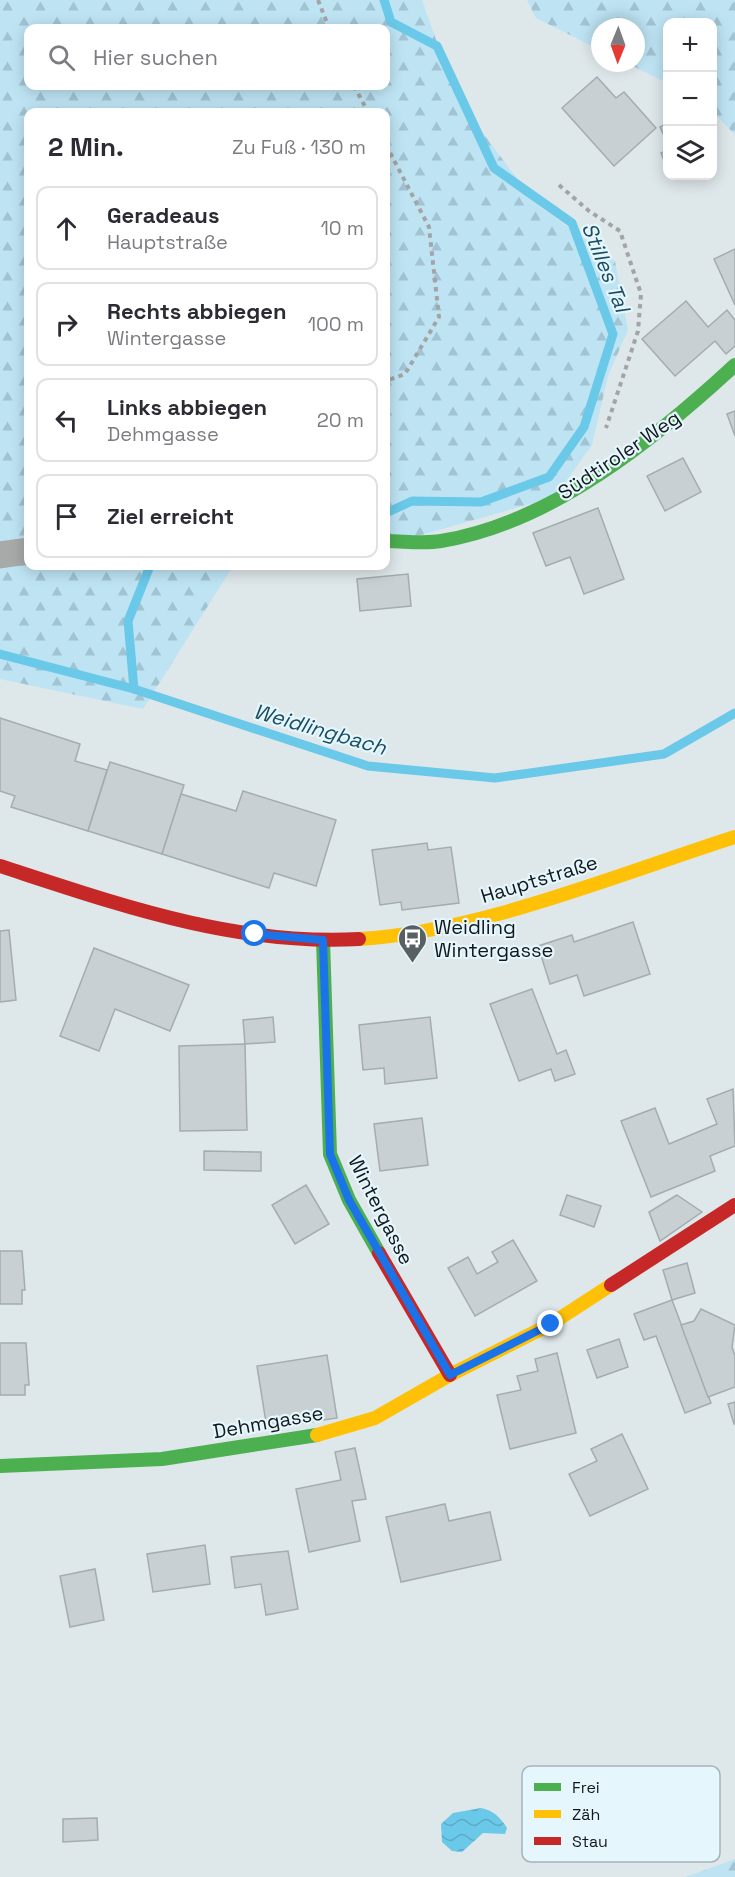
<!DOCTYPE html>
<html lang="de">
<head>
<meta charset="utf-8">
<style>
	body { margin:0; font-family:"Space Grotesk",sans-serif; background:#f2f2f3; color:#2b2b33 }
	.controls { position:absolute; right:18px; top:18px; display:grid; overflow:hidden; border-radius:12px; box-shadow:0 3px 15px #0003 }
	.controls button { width:54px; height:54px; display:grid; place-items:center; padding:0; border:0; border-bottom:2px solid #e1e1e2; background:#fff; color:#2b2b33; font:30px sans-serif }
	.compass { position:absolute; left:591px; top:18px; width:54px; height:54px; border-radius:50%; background:#fff; box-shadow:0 3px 15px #0003; rotate:181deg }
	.stop { position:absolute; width:18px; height:18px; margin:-14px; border:4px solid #1a73e8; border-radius:50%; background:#fff }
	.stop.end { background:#1a73e8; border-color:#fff; box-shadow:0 2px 6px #0008 }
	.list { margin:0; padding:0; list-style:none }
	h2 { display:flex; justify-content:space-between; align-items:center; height:78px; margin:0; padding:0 24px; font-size:26px }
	h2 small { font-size:20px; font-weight:400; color:#7c7c81 }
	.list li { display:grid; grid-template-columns:39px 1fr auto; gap:18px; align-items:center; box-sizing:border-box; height:84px; margin:0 12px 12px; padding:0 12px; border:2px solid #e1e1e2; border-radius:12px }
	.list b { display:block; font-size:22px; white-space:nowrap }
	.list p { margin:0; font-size:20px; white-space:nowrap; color:#7c7c81 }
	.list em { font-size:20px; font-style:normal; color:#7c7c81 }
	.icon { flex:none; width:33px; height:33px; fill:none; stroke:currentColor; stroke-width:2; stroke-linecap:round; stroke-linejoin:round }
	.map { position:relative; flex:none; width:735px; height:1877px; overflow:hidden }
	.search { position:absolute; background:#fff; box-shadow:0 3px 15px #0003; left:24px; top:24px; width:366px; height:66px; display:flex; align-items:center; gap:15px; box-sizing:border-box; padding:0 21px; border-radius:12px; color:#7c7c81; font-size:22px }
	.panel { position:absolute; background:#fff; box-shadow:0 3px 15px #0003; left:24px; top:108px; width:366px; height:462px; border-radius:12px }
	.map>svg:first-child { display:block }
	.forest { fill:url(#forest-firs); fill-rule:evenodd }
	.water { fill:url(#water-waves) }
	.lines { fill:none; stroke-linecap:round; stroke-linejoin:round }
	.stream { stroke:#6ac8e9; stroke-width:9 }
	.building { fill:#c9d0d3; stroke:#a5acaf; stroke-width:1.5 }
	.path { stroke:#a2a4a5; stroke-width:4; stroke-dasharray:4.5 4.5; stroke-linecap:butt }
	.street { stroke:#a8a9a9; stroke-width:27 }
	.fast { stroke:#4caf50; stroke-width:14 }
	.slow { stroke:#ffc107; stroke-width:14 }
	.jam { stroke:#c62828; stroke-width:14 }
	.route { stroke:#1a73e8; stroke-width:8 }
	.labels { text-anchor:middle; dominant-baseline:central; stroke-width:4.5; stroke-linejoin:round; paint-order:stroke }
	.street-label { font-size:20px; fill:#12181b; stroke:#e5f6fd }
	.poi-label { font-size:20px; fill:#12181b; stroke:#e5f6fd; text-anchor:start }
	.water-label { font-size:21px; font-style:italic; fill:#194d60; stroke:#e5f6fd }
	.key { fill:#e5f6fd; stroke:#a6b3b9; stroke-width:1.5 }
	.key-label { font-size:16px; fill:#12181b }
</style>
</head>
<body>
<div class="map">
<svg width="735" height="1877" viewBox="0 0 735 1877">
	<defs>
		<pattern id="forest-firs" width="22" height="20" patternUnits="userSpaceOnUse" patternTransform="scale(1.5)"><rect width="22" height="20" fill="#bee4f4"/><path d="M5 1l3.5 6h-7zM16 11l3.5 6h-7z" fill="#a2c3d1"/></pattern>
		<pattern id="water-waves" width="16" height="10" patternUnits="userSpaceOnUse" patternTransform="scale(1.5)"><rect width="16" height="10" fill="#6ac8e9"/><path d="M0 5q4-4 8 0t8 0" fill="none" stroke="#5babc7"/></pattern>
	</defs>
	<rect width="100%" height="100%" fill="#dee7ea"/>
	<!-- forest -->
	<g class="forest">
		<path d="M0 0H422L457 98 535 203 615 261 628 330 608 376 592 445 555 497 386 545V112H28V566H233L143 709 0 679ZM28 28H386V86H28Z"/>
		<polygon points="527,0 735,0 735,135 713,112 712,22 668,22 667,83 627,63 636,63 636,27 600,27 600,50 536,18"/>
		<polygon points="735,1859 735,1877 685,1877"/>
	</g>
	<!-- water -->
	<path class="water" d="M481 1808C494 1811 500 1817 507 1828L505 1834 483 1833 462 1852 452 1851 442 1842 441 1824 453 1813Z"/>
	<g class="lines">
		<!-- stream -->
		<g class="stream">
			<polyline points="384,0 391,22 437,46 494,168 572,223 613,334 584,427 549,477 481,502 412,501 386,513"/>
			<polyline points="0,654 134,689 368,766 495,778 664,754 735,713"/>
			<polyline points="134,689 128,621 150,566"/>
		</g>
	</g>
	<!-- building -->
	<g class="building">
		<polygon points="597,77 616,98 624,92 656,128 614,166 562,108"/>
		<polygon points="668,123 668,144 660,127"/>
		<polygon points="668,150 668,168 667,168 661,153"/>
		<polygon points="735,249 735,305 714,259"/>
		<polygon points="686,301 708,327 727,310 735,320 735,346 726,354 715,341 675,376 642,339"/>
		<polygon points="735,411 735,436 727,414"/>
		<polygon points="683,458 701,492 665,511 647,476"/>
		<polygon points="598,508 624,579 584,594 570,557 546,566 533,533"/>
		<polygon points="408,574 411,606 360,611 357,579"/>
		<polygon points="0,718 80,744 75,761 107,770 88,831 11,807 15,796 0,791"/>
		<polygon points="110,762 184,785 162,854 88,831"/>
		<polygon points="243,791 336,820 316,886 274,873 269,888 162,854 181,794 236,811"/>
		<polygon points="427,843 428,850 451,847 459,903 402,910 401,902 380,905 372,850"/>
		<polygon points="633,922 650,974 584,996 577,975 550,984 538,946 572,935 574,942"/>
		<polygon points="9,930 16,1000 0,1002 0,931"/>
		<polygon points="94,948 189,985 170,1031 115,1009 99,1051 60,1036"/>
		<polygon points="532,989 557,1054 566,1050 575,1074 555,1081 551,1069 519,1081 490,1004"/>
		<polygon points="273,1017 275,1042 245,1044 243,1020"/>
		<polygon points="430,1017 437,1078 385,1084 384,1068 363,1070 359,1025"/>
		<polygon points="245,1044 247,1130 180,1131 179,1046"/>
		<polygon points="733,1089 735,1146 710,1156 715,1171 651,1197 621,1121 655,1108 669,1144 717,1124 707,1099"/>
		<polygon points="422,1118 428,1165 380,1171 374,1124"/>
		<polygon points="204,1151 261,1152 261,1171 204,1170"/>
		<polygon points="306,1185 329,1224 295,1244 272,1205"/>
		<polygon points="567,1195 601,1206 594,1227 560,1215"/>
		<polygon points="677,1195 702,1212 660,1241 649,1212"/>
		<polygon points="513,1240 537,1281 475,1316 448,1268 468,1257 477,1274 498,1262 492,1252"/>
		<polygon points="0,1251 22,1251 25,1290 22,1290 22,1304 0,1304"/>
		<polygon points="687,1263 695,1293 672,1300 663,1270"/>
		<polygon points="672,1300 711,1403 685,1413 656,1336 644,1340 634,1314"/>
		<polygon points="701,1309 735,1325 732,1347 735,1356 735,1387 708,1397 681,1325 694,1321"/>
		<polygon points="619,1339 628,1367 597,1378 587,1350"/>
		<polygon points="0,1343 26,1343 29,1385 25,1385 25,1395 0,1395"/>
		<polygon points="557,1353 576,1433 510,1449 497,1395 521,1390 517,1376 538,1371 535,1359"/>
		<polygon points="327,1355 337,1418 267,1429 257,1366"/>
		<polygon points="735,1402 735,1424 734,1424 728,1404"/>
		<polygon points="622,1434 648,1489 590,1516 569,1474 597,1461 591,1449"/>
		<polygon points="355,1448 366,1499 352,1501 360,1541 309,1552 296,1489 341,1480 335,1452"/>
		<polygon points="445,1504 449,1521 490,1512 501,1560 401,1582 386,1517"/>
		<polygon points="205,1545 210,1584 153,1592 147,1554"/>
		<polygon points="288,1551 298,1609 266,1615 261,1584 235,1588 231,1557"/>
		<polygon points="95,1569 104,1620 70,1627 60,1576"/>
		<polygon points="97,1818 98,1840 63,1842 63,1819"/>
	</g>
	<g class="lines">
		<!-- path -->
		<g class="path">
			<polyline points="318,0 329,28"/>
			<polyline points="354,86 368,112"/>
			<polyline points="386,145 429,227 439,317 405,374 386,381"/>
			<polyline points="559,185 589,211 620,231 641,294 638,331 606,428"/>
		</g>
		<!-- street -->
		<polyline class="street" points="0,555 28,551"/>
		<!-- fast -->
		<g class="fast">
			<path d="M386 541C404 541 423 544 441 541 552 523 655 439 735 365"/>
			<polyline points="323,940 330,1154 349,1200 379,1253"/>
			<polyline points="0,1466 162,1459 317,1435"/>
		</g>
		<!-- slow -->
		<g class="slow">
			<path d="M359 939C480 932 619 874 735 837"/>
			<polyline points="317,1435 375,1418 450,1375 551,1324 611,1285"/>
		</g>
		<!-- jam -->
		<g class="jam">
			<path d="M0 866C117 904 234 946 359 939"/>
			<polyline points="379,1253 450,1375"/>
			<polyline points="611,1285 735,1205"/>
		</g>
	</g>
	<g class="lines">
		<!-- route -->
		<polyline class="route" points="255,934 323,940 330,1154 349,1200 450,1375 551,1324"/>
	</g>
	<!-- icons -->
	<defs>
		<symbol id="bus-pin" viewBox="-11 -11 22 30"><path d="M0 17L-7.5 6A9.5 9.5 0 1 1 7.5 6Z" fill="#596063" stroke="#e5f6fd"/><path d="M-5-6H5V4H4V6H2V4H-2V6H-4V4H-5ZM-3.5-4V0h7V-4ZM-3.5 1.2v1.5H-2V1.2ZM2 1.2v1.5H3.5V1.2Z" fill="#fff"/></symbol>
	</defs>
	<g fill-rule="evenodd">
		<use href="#bus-pin" x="396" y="922" width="33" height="45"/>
	</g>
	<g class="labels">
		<!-- street labels -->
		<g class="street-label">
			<text transform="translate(619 455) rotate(-34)">Südtiroler Weg</text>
			<text transform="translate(539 879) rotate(-17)">Hauptstraße</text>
			<text transform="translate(381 1210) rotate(63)">Wintergasse</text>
			<text transform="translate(268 1422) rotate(-10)">Dehmgasse</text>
		</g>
		<!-- poi labels -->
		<g class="poi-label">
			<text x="434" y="927">Weidling<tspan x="434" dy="23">Wintergasse</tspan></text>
		</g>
		<!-- water labels -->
		<g class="water-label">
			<text transform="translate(606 267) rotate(68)">Stilles Tal</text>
			<text transform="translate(320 729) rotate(16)">Weidlingbach</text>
		</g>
	</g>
	<!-- legend -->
	<rect x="522" y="1766" width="198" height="96" rx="9" class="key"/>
	<rect x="534" y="1783" width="27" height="8" fill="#4caf50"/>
	<rect x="534" y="1810" width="27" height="8" fill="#ffc107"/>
	<rect x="534" y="1837" width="27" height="8" fill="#c62828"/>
	<g class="key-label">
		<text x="572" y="1793">Frei</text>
		<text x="572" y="1820">Zäh</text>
		<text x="572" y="1847">Stau</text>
	</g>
</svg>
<div class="controls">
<button>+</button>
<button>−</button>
<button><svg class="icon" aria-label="layers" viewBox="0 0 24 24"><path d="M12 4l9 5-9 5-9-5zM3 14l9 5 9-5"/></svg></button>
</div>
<svg class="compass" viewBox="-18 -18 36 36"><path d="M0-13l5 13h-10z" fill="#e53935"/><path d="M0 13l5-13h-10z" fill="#7c7c81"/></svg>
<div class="stop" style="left:255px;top:934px"></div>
<div class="stop end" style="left:551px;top:1324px"></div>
<div class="search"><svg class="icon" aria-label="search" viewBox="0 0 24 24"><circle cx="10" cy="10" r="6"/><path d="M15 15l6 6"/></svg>Hier suchen</div>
<section class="panel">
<h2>2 Min.<small>Zu Fuß · 130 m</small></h2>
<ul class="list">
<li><svg class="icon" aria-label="ahead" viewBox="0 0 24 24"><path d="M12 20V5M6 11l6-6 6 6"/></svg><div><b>Geradeaus</b><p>Hauptstraße</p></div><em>10 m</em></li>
<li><svg class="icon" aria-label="right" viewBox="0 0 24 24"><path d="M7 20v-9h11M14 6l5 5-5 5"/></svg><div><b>Rechts abbiegen</b><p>Wintergasse</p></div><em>100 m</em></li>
<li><svg class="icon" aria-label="left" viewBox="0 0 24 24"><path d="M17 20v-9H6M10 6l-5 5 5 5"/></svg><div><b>Links abbiegen</b><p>Dehmgasse</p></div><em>20 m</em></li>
<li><svg class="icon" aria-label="arrive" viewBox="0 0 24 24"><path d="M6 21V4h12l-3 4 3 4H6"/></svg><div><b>Ziel erreicht</b></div></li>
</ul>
</section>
</div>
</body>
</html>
